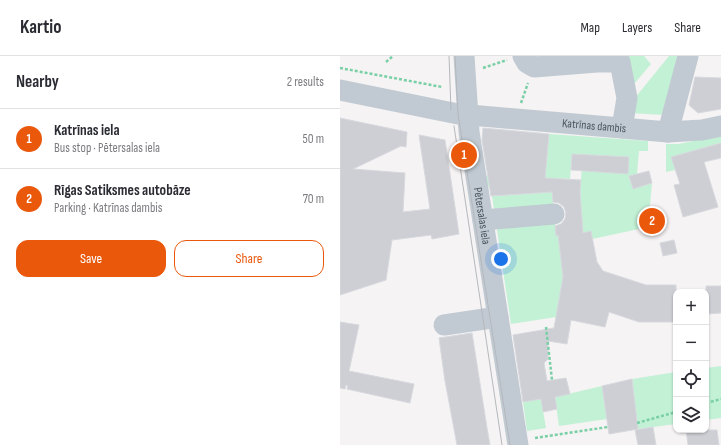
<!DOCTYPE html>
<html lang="en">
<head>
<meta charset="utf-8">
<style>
	body { margin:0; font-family:"Sofia Sans Condensed",sans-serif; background:#f7f7f7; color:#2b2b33 }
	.controls { position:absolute; right:12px; bottom:12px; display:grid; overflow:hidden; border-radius:8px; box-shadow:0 1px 3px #0004 }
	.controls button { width:36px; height:36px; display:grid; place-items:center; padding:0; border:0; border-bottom:1px solid #e1e1e2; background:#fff; color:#2b2b33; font:20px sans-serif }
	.you { position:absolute; left:161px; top:203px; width:14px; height:14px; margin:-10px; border:3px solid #fff; border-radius:50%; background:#1a73e8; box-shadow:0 0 0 6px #1a73e833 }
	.badge { display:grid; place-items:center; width:26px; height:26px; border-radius:50%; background:#ea580c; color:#fff; font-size:13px; font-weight:700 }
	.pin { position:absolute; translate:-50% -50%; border:2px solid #fff; box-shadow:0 1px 4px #0006 }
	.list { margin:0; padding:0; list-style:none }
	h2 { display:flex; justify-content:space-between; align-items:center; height:52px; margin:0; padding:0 16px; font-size:17px }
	h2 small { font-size:13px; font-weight:400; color:#7c7c81 }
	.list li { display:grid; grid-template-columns:26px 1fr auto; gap:12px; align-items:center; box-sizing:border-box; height:60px; padding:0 16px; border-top:1px solid #e1e1e2 }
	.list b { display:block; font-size:15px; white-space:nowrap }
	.list p { margin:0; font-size:13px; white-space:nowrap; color:#7c7c81 }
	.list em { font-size:13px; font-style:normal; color:#7c7c81 }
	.actions { display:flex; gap:8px; padding:12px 16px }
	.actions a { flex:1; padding:9px 0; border:1px solid #ea580c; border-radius:12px; text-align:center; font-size:14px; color:#ea580c }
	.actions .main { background:#ea580c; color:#fff }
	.icon { flex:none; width:22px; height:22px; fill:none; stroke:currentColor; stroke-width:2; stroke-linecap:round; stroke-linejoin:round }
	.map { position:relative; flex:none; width:381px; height:389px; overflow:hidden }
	header { display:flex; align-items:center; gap:24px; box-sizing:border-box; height:56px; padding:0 20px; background:#fff; border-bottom:1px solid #e1e1e2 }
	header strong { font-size:19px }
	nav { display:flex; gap:22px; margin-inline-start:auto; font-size:14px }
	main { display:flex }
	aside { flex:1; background:#fff }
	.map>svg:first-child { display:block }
	.green { fill:#c3f1d5 }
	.building { fill:#cdcfd5; stroke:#d7d9de }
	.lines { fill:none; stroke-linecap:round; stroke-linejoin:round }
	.path { stroke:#7ad0a6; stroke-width:2.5; stroke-dasharray:3 2; stroke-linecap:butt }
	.minor { stroke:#c1cad2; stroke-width:21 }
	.tram { stroke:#b5b8bd; stroke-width:1 }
	.labels { text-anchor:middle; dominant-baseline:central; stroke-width:4; stroke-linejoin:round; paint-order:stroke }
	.street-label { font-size:12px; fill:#4a5661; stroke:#fff }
</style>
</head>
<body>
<header>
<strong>Kartio</strong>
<nav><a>Map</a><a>Layers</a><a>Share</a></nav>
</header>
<main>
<aside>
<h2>Nearby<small>2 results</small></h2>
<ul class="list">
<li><span class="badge">1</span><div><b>Katrīnas iela</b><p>Bus stop · Pētersalas iela</p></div><em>50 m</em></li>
<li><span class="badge">2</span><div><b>Rīgas Satiksmes autobāze</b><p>Parking · Katrīnas dambis</p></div><em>70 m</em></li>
</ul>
<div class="actions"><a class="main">Save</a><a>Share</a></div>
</aside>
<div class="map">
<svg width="381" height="389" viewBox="0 0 381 389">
	<rect width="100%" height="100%" fill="#f5f3f3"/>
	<!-- green -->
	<g class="green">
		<polygon points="285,0 304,0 311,8 294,28"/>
		<polygon points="329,0 337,0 325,59 288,57 290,48"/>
		<polygon points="209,78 308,85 308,95 299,95 297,118 289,121 293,133 312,127 308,171 252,183 243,177 240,134 243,99 232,98 230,123 216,122 216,128 147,131 146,120 207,104"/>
		<polygon points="381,80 381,87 332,101 335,114 326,116 326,88 338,88"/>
		<polygon points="212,136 216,179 218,179 223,221 216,261 171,268 152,140"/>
		<polygon points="381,310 381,362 366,364 366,312"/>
		<polygon points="336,316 336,368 298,373 292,323"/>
		<polygon points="262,330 267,363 219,370 215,341"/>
		<polygon points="201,343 206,372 187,375 183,346"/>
	</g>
	<!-- building -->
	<g class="building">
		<polygon points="355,21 381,22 381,53 358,57 349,49"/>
		<polygon points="0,62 67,76 66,91 61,90 13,113 65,117 63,156 90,153 79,79 105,84 119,178 92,183 91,179 52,184 46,224 0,239"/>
		<polygon points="143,72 209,78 205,122 241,124 240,135 243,177 251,175 257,206 263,215 306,229 336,229 336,266 299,266 269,256 265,271 231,264 227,288 208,285 208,303 204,307 207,325 226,322 230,338 215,341 217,353 203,356 201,343 183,346 173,279 214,272 223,221 218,179 216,180 215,170 221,168 225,163 226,157 224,151 219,147 213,146 212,136 151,140 142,84"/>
		<polygon points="381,87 381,102 364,106 378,151 343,161 334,129 340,128 331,101"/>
		<polygon points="232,98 289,101 288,118 231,114"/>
		<polygon points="309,115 312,127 293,133 289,120"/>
		<polygon points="334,184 337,197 323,200 320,187"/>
		<polygon points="366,230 381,230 381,257 366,258"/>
		<polygon points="0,266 19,269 9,315 74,328 70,347 7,333 8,330 6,329 5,333 0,332"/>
		<polygon points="132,277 147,372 150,389 117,389 105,325 99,282"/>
		<polygon points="292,323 298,373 269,378 262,330"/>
		<polygon points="313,371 316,389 298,389 295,374"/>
		<polygon points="346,374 377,374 379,389 348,389"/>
	</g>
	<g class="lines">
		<!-- path -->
		<g class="path">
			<polyline points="46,6 53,0"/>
			<polyline points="0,12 102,31"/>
			<polyline points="143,12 167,4"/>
			<polyline points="181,47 188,27"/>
			<polyline points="206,271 212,324"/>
			<polyline points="366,347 381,343"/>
			<polyline points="297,367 336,356"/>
			<polyline points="195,382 268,371"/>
		</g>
		<!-- minor -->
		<g class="minor">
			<path id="s1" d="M124 0 129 76 178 389"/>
			<polyline points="183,0 187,7 194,11 257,6 280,6 287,42 282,72"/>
			<path id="s2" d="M0 34 118 58 328 76 362 74 381 70"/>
			<polyline points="328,76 348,0"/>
			<polyline points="143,164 214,158"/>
			<polyline points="104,269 158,261"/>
		</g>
		<!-- tram -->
		<g class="tram">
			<polyline points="109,0 111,54"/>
			<polyline points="115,0 118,58 170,389"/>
			<polyline points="114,70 162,389"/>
		</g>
	</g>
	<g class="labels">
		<!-- street labels -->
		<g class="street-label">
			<text stroke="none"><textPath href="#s2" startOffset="257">Katrīnas dambis</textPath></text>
			<text stroke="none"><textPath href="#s1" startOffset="161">Pētersalas iela</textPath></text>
		</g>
	</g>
</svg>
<div class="controls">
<button>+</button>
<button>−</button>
<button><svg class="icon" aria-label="locate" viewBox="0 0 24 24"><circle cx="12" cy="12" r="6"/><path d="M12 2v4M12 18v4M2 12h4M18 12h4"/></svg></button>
<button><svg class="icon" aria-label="layers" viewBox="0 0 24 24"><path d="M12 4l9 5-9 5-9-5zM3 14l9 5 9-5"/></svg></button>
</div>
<div class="you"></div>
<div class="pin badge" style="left:124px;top:99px">1</div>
<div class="pin badge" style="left:312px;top:165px">2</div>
</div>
</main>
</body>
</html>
